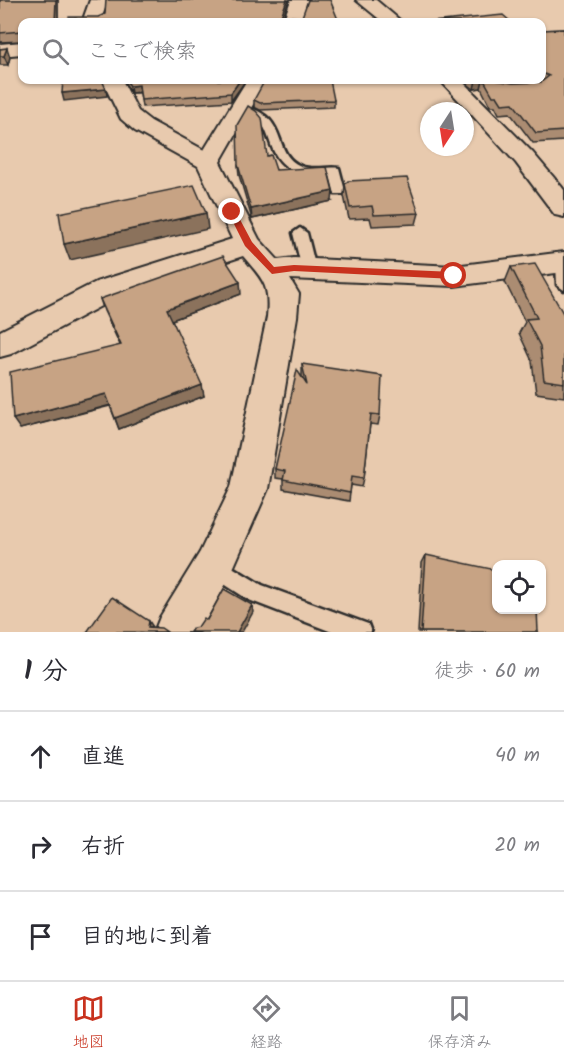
<!DOCTYPE html>
<html lang="ja">
<head>
<meta charset="utf-8">
<style>
	body { margin:0; font-family:Kalam,"Klee One",sans-serif; background:#f2f2f3; color:#2b2b33 }
	.controls { position:absolute; right:18px; bottom:18px; display:grid; overflow:hidden; border-radius:12px; box-shadow:0 2px 4px #0004 }
	.controls button { width:54px; height:54px; display:grid; place-items:center; padding:0; border:0; border-bottom:2px solid #e1e1e2; background:#fff; color:#2b2b33; font:30px sans-serif }
	.compass { position:absolute; left:420px; top:102px; width:54px; height:54px; border-radius:50%; background:#fff; box-shadow:0 2px 4px #0004; rotate:192deg }
	.stop { position:absolute; width:18px; height:18px; margin:-14px; border:4px solid #c8321e; border-radius:50%; background:#fff }
	.stop.end { background:#c8321e; border-color:#fff; box-shadow:0 2px 6px #0008 }
	.list { margin:0; padding:0; list-style:none }
	h2 { display:flex; justify-content:space-between; align-items:center; height:78px; margin:0; padding:0 24px; font-size:26px }
	h2 small { font-size:20px; font-weight:400; color:#7c7c81 }
	.list li { display:grid; grid-template-columns:39px 1fr auto; gap:18px; align-items:center; box-sizing:border-box; height:90px; padding:0 24px; border-top:2px solid #e1e1e2 }
	.list b { display:block; font-size:22px; white-space:nowrap }
	.list em { font-size:20px; font-style:normal; color:#7c7c81 }
	.icon { flex:none; width:33px; height:33px; fill:none; stroke:currentColor; stroke-width:2; stroke-linecap:round; stroke-linejoin:round }
	.map { position:relative; flex:none; width:564px; height:632px; overflow:hidden }
	.search { position:absolute; background:#fff; box-shadow:0 2px 4px #0004; left:18px; right:18px; top:18px; height:66px; display:flex; align-items:center; gap:15px; box-sizing:border-box; padding:0 21px; border-radius:12px; color:#7c7c81; font-size:22px }
	.sheet { height:348px; background:#fff }
	nav { display:flex; justify-content:space-around; align-items:center; box-sizing:border-box; height:84px; border-top:2px solid #e1e1e2; background:#fff; font-size:16px; color:#7c7c81 }
	nav a { display:grid; justify-items:center; gap:3px }
	nav .on { color:#c8321e }
	.map>svg:first-child { display:block }
	.lines { fill:none; stroke-linecap:round; stroke-linejoin:round }
	.service-casing { stroke:#2b2b2b; stroke-width:5 }
	.minor-casing { stroke:#2b2b2b; stroke-width:4 }
	.service { fill:#e8caae; fill-rule:evenodd }
	.minor { fill:#e8caae; fill-rule:evenodd }
	.wall { fill:#ab8c72; stroke:#2b2b2b; stroke-width:1.5 }
	.shaded-wall { fill:#8b725c; stroke:#2b2b2b; stroke-width:1.5 }
	.building { fill:#c7a384; stroke:#2b2b2b; stroke-width:1.5 }
	.route { fill:#c8321e }
</style>
</head>
<body>
<div class="map">
<svg width="564" height="632" viewBox="0 0 564 632">
	<rect width="100%" height="100%" fill="#e8caae"/>
	<filter id="ink" filterUnits="userSpaceOnUse"><feTurbulence type="fractalNoise" baseFrequency=".0167" numOctaves="2"/><feDisplacementMap in="SourceGraphic" scale="12" xChannelSelector="R" yChannelSelector="G"/><feConvolveMatrix kernelMatrix="1 2 1 2 8 2 1 2 1" color-interpolation-filters="sRGB"/></filter>
	<g filter="url(#ink)">
		<g class="lines">
			<defs>
				<g id="service">
					<polygon points="445,80 458,80 453,83"/>
					<path d="M240 105C292 116 270 153 301 166 314 171 327 166 339 168L345 191 343 194H335L330 175C303 177 281 172 271 145 268 136 265 126 258 119 252 114 244 112 236 110V106Z"/>
					<polygon points="300,228 307,233 316,269 309,274 302,269 293,233"/>
					<polygon points="563,258 564,258 564,290 557,285 556,263"/>
					<polygon points="214,556 262,585 368,624 371,632 332,632 249,600 207,573 204,566 207,559"/>
				</g>
				<g id="minor">
					<polygon points="90,0 108,0 100,22 82,22"/>
					<polygon points="291,0 309,0 301,22 283,22"/>
					<polygon points="356,0 376,0 402,22 383,22"/>
					<polygon points="22,42 22,54 0,56 0,44"/>
					<path d="M102 80H122L138 111 151 121 204 150 247 80H267L220 162 259 239 278 260 294 258 454 266 564 252V272L454 286 290 279 299 294 297 317 268 489 228 580 199 632H154L160 617 200 552 231 487 267 317C270 284 263 280 243 256L116 298 11 354 0 357V331L96 282 232 239 198 166 135 131 121 119Z"/>
					<polygon points="440,80 461,80 533,153 561,186 564,190 564,217 555,215 516,163"/>
				</g>
			</defs>
			<!-- service casing -->
			<use href="#service" class="service-casing"/>
			<!-- minor casing -->
			<use href="#minor" class="minor-casing"/>
			<!-- service -->
			<use href="#service" class="service"/>
			<!-- minor -->
			<use href="#minor" class="minor"/>
		</g>
		<!-- wall -->
		<g class="wall">
			<polygon points="0,0 58,0 58,22 22,22 22,41 0,42"/>
			<polygon points="564,29 564,141 533,143 510,113 499,114 495,106 490,106 481,88 474,89 462,80 542,80 542,30"/>
			<polygon points="0,49 10,57 8,65 0,65"/>
			<polygon points="123,80 246,80 231,101 142,107 140,93 131,93"/>
			<polygon points="254,100 334,100 334,107 260,110 254,107"/>
			<polygon points="267,156 276,170 332,201 252,219 239,175 238,165"/>
			<polygon points="345,184 419,213 416,224 372,226 370,218 349,219 344,196"/>
			<polygon points="511,267 564,315 564,397 536,393 532,361 519,333 525,322 505,282"/>
			<polygon points="241,294 172,320 204,396 119,429 110,406 20,429 120,345 104,311 100,299"/>
			<polygon points="302,364 380,415 378,425 370,424 364,478 362,487 351,485 349,501 283,489 283,479 275,478 275,469 302,378"/>
			<polygon points="426,555 538,632 418,632 422,563"/>
		</g>
		<!-- shaded-wall -->
		<g class="shaded-wall">
			<polygon points="56,0 58,0 58,22 55,22"/>
			<polygon points="287,0 289,0 281,22 281,16"/>
			<polygon points="7,48 10,57 8,65 4,56"/>
			<polygon points="240,80 246,80 231,101 231,93"/>
			<polygon points="476,80 483,80 481,88 474,89"/>
			<polygon points="139,85 140,92 131,93 130,86"/>
			<polygon points="106,89 107,96 64,101 62,93"/>
			<polygon points="333,191 332,201 252,219 251,209"/>
			<polygon points="206,213 208,229 70,260 64,244"/>
			<polygon points="240,282 241,294 169,321 167,309"/>
			<polygon points="202,385 204,396 119,429 115,418"/>
			<polygon points="106,394 111,405 20,429 13,419"/>
			<polygon points="252,605 253,612 242,632 237,632"/>
			<polygon points="149,621 153,627 148,627"/>
		</g>
		<!-- building -->
		<g class="building">
			<polygon points="0,0 56,0 55,22 22,22 22,31 0,33"/>
			<polygon points="106,0 287,0 281,16 302,17 308,0 330,0 339,22 68,22 69,17 98,17 105,14"/>
			<polygon points="503,15 511,22 431,22"/>
			<polygon points="564,29 564,131 536,133 513,103 502,104 497,96 493,96 484,80 495,80 513,83 541,82 549,76 542,73 542,30"/>
			<polygon points="7,48 4,56 0,56 0,49"/>
			<polygon points="63,80 102,80 106,89 62,93"/>
			<polygon points="126,80 240,80 231,93 141,100 139,85 130,86"/>
			<polygon points="265,80 330,80 334,100 260,103 254,100"/>
			<polygon points="248,106 256,111 262,118 267,156 271,155 276,170 327,167 333,191 251,209 238,165 237,125"/>
			<polygon points="407,178 419,213 374,215 372,206 350,208 345,184 348,181"/>
			<polygon points="194,185 206,213 64,244 59,213"/>
			<polygon points="223,256 240,282 167,309 202,385 115,418 106,394 13,419 10,372 121,345 100,299"/>
			<polygon points="535,264 564,315 564,383 544,380 540,346 526,319 537,318 511,267"/>
			<polygon points="302,364 382,376 380,415 371,414 364,478 352,476 350,493 283,480 285,471 275,469 297,370 307,385"/>
			<polygon points="426,555 496,570 496,609 537,609 538,632 421,632"/>
			<polygon points="224,589 252,605 237,632 190,632 193,628 198,627 204,618 207,620"/>
			<polygon points="112,597 149,621 148,627 161,628 167,632 87,632"/>
		</g>
	</g>
	<!-- route -->
	<polygon class="route" points="232,209 236,212 252,242 274,267 294,265 454,272 459,276 454,279 294,271 272,274 245,246 228,212"/>
</svg>
<div class="controls">
<button><svg class="icon" aria-label="locate" viewBox="0 0 24 24"><circle cx="12" cy="12" r="6"/><path d="M12 2v4M12 18v4M2 12h4M18 12h4"/></svg></button>
</div>
<svg class="compass" viewBox="-18 -18 36 36"><path d="M0-13l5 13h-10z" fill="#e53935"/><path d="M0 13l5-13h-10z" fill="#7c7c81"/></svg>
<div class="stop" style="left:454px;top:276px"></div>
<div class="stop end" style="left:232px;top:212px"></div>
<div class="search"><svg class="icon" aria-label="search" viewBox="0 0 24 24"><circle cx="10" cy="10" r="6"/><path d="M15 15l6 6"/></svg>ここで検索</div>
</div>
<section class="sheet">
<h2>1 分<small>徒歩 · 60 m</small></h2>
<ul class="list">
<li><svg class="icon" aria-label="ahead" viewBox="0 0 24 24"><path d="M12 20V5M6 11l6-6 6 6"/></svg><div><b>直進</b></div><em>40 m</em></li>
<li><svg class="icon" aria-label="right" viewBox="0 0 24 24"><path d="M7 20v-9h11M14 6l5 5-5 5"/></svg><div><b>右折</b></div><em>20 m</em></li>
<li><svg class="icon" aria-label="arrive" viewBox="0 0 24 24"><path d="M6 21V4h12l-3 4 3 4H6"/></svg><div><b>目的地に到着</b></div></li>
</ul>
</section>
<nav>
<a class="on"><svg class="icon" aria-label="map" viewBox="0 0 24 24"><path d="M3 6l6-2 6 2 6-2v14l-6 2-6-2-6 2zM9 4v14M15 6v14"/></svg>地図</a>
<a><svg class="icon" aria-label="directions" viewBox="0 0 24 24"><path d="M12 3l9 9-9 9-9-9zM9 14v-3h6M13 9l2 2-2 2"/></svg>経路</a>
<a><svg class="icon" aria-label="saved" viewBox="0 0 24 24"><path d="M7 4h10v16l-5-4-5 4z"/></svg>保存済み</a>
</nav>
</body>
</html>
